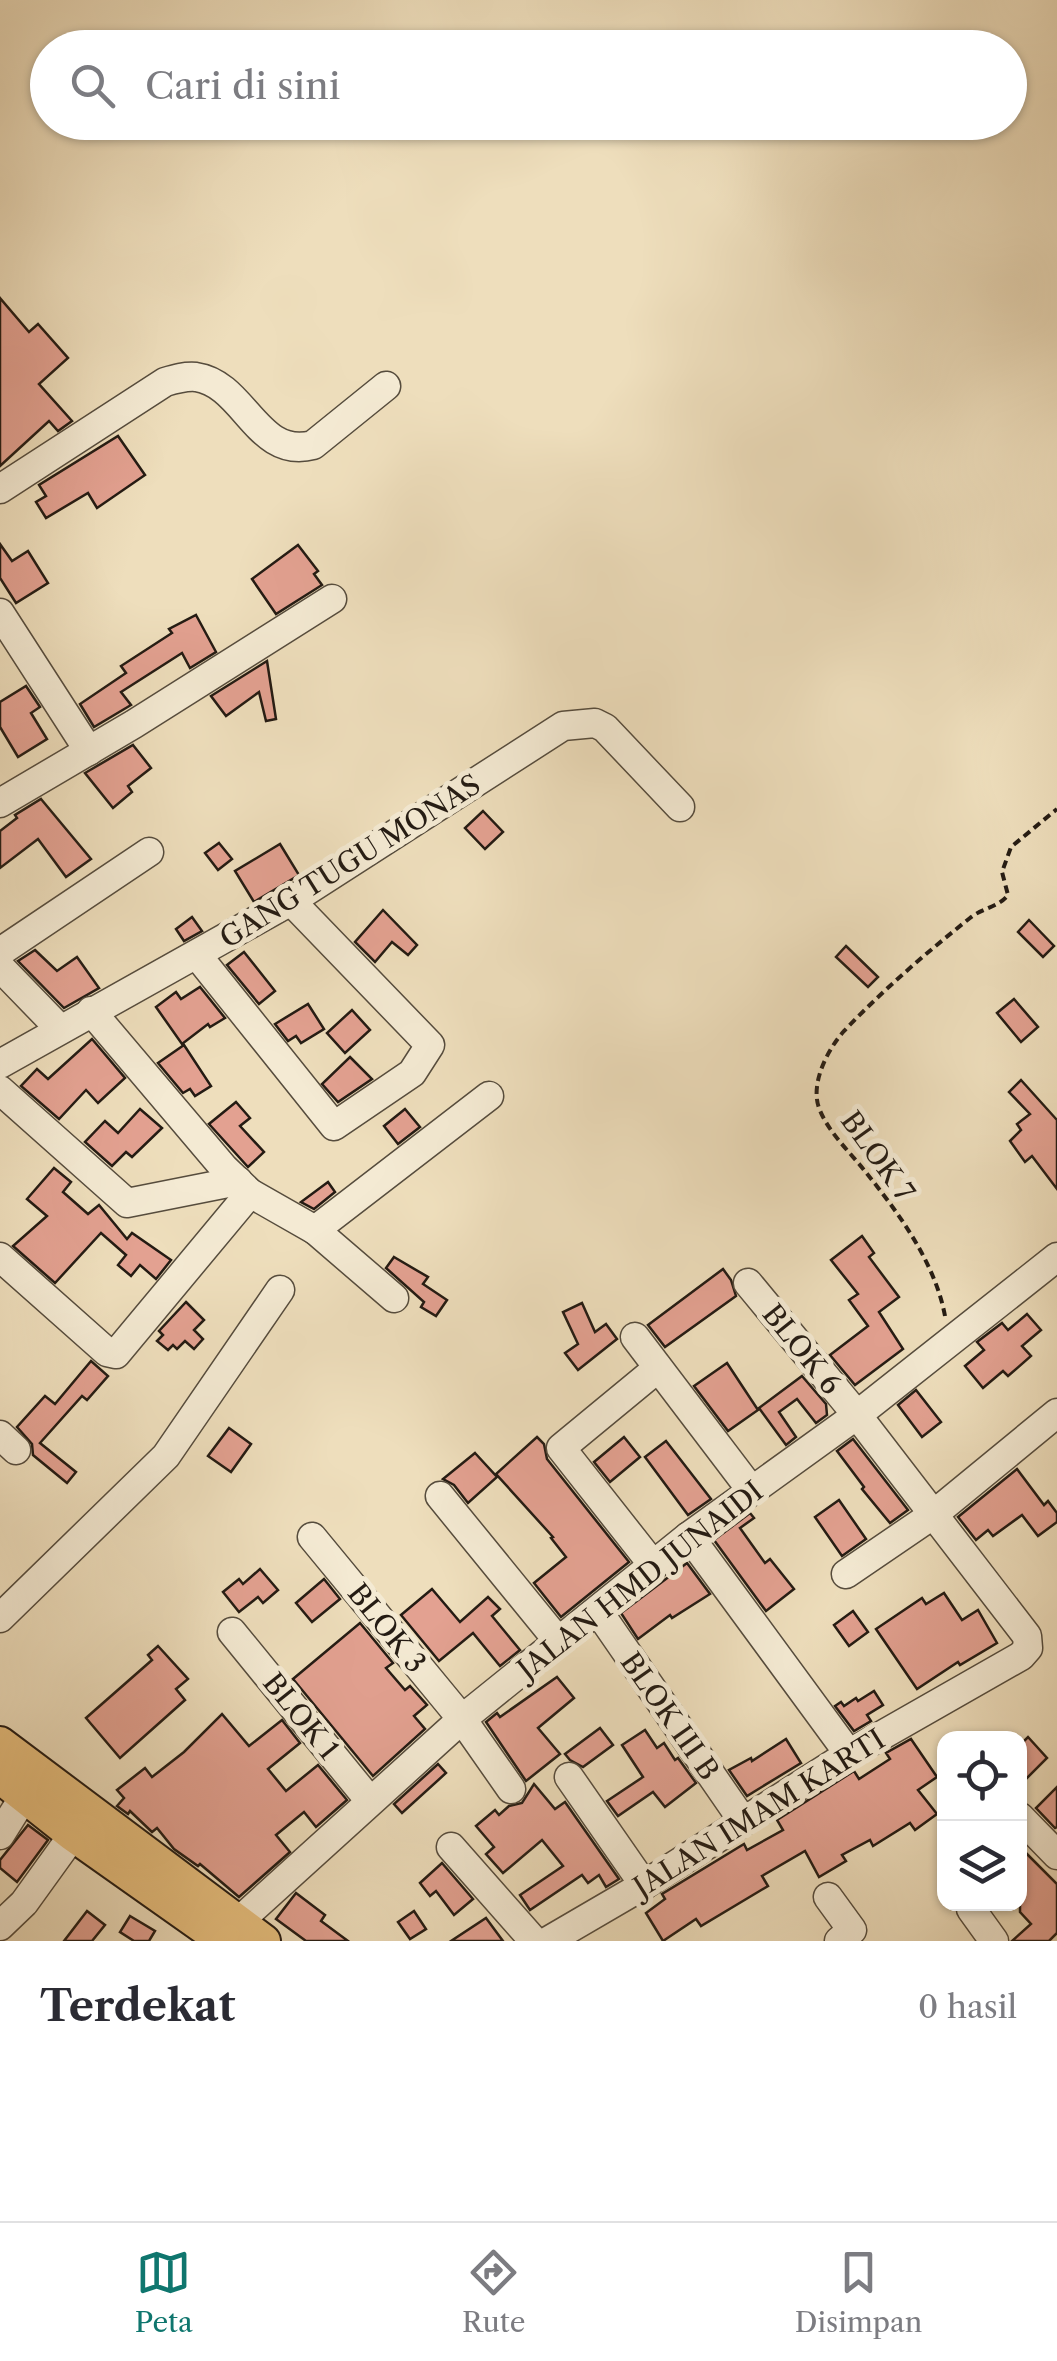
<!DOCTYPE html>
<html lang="id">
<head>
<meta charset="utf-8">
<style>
	body { margin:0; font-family:"Libre Caslon Text",serif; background:#f2f2f3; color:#2b2b33 }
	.controls { position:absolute; right:30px; bottom:30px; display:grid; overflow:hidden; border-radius:20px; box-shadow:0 2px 8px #0004 }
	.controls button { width:90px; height:90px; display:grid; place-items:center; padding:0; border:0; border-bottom:2px solid #e1e1e2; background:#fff; color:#2b2b33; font:50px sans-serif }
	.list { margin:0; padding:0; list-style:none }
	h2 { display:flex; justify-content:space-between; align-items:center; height:130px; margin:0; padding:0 40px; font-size:42px }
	h2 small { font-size:32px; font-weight:400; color:#7c7c81 }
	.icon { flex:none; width:55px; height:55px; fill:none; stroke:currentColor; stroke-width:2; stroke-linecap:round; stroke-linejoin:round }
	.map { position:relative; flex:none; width:1057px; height:1941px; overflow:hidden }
	.search { position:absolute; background:#fff; box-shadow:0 2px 8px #0004; left:30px; right:30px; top:30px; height:110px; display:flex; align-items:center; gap:25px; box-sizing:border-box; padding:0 35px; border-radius:55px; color:#7c7c81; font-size:38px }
	.sheet { height:280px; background:#fff }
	nav { display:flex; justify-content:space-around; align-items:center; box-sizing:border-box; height:140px; border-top:2px solid #e1e1e2; background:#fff; font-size:28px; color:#7c7c81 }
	nav a { display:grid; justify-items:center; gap:5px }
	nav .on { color:#0f766e }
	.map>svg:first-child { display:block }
	.building { fill:#e3a191; stroke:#241b13; stroke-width:2.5 }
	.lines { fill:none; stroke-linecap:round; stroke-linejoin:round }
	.minor-casing { stroke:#564c3d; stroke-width:31 }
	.major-casing { stroke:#241b13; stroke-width:36 }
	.path { stroke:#241b13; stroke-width:4; stroke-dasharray:8 5; stroke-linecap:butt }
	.minor { stroke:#f4ead3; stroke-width:28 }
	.major { stroke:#e7bf7e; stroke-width:32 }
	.labels { text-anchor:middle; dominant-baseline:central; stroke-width:10; stroke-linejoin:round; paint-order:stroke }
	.street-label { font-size:28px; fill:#241b13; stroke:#f4ead3 }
</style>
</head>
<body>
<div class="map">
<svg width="1057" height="1941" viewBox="0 0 1057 1941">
	<rect width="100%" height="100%" fill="#eedebc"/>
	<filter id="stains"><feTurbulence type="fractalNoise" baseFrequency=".002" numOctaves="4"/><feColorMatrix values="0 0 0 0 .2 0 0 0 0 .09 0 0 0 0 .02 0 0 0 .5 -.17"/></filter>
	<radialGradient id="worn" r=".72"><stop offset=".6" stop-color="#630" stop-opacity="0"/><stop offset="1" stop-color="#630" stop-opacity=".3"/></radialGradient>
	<!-- building -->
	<g class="building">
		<polygon points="0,298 29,332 38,324 68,358 39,384 72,421 58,431 49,421 0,466"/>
		<polygon points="118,436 145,475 97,508 88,493 46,518 36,502 46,496 39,485"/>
		<polygon points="0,544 12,561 28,551 48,583 16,603 0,578"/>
		<polygon points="298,545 318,571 314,574 322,585 276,614 252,579"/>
		<polygon points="196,615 216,652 190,668 182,653 121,692 131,705 94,727 80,704 126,673 121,666 172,633 169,629"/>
		<polygon points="267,661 276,719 266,721 259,692 226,716 211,696"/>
		<polygon points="26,686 40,707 31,713 47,739 18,757 0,727 0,702"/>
		<polygon points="133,745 151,768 128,786 132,792 113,808 85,773"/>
		<polygon points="41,799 91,859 66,877 38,839 0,868 0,831 17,818 15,815"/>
		<polygon points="483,811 503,832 485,849 465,828"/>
		<polygon points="219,843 232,859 218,870 205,853"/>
		<polygon points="280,844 299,875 254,902 235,871"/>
		<polygon points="383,910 417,945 408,955 392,942 375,962 355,942"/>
		<polygon points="192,917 202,931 184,941 176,929"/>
		<polygon points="1029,920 1054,946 1043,957 1018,932"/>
		<polygon points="846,946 878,977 868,987 836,957"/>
		<polygon points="35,950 57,971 77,957 99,988 64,1008 18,961"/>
		<polygon points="244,952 275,991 259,1004 227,965"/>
		<polygon points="200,987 225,1018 210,1027 208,1024 182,1044 156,1007 176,992 181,999"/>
		<polygon points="1014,999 1038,1027 1021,1042 997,1013"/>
		<polygon points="308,1004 324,1029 301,1043 296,1036 288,1041 275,1024"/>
		<polygon points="352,1010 370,1030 345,1053 327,1033"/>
		<polygon points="92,1039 125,1078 98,1103 86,1090 59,1119 21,1086 37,1069 48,1079"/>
		<polygon points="184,1045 211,1086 195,1096 190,1089 183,1093 158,1063"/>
		<polygon points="350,1057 372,1079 338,1102 322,1084"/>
		<polygon points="1021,1080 1057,1120 1057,1189 1032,1156 1025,1162 1010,1141 1021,1130 1017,1124 1030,1114 1009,1092"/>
		<polygon points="236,1102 250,1118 240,1126 264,1152 248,1167 209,1124"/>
		<polygon points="140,1109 162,1128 132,1157 126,1152 112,1166 85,1142 105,1121 118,1133"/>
		<polygon points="405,1109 420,1127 398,1144 384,1126"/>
		<polygon points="54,1168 71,1182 63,1192 88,1214 99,1205 127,1239 132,1233 171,1260 156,1279 140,1265 131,1276 118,1265 126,1255 101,1233 55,1283 13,1246 47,1216 27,1199"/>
		<polygon points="328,1182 335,1192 314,1209 301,1202"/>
		<polygon points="862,1236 874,1253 869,1257 899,1297 879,1312 903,1349 855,1385 830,1355 868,1326 849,1300 858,1294 831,1260"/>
		<polygon points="394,1257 428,1277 423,1284 447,1300 436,1316 421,1307 424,1302 386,1268"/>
		<polygon points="723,1269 731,1280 736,1296 665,1347 648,1325"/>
		<polygon points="186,1302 204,1320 194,1330 203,1339 194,1349 185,1341 177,1349 173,1345 168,1350 157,1341 163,1335 159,1331"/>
		<polygon points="582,1303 595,1332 606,1324 617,1339 578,1370 565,1353 578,1344 563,1312"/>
		<polygon points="1027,1314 1041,1330 1022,1346 1031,1356 1008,1376 1003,1371 983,1388 965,1366 984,1350 977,1342 1002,1323 1008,1330"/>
		<polygon points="91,1361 108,1376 87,1400 82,1396 40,1443 76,1472 67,1483 33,1455 32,1444 17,1427 45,1396 55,1404"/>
		<polygon points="727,1363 758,1410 728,1431 694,1386"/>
		<polygon points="802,1376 826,1404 827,1415 816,1423 797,1399 779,1412 796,1437 786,1445 759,1408"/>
		<polygon points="916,1390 941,1422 922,1437 898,1405"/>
		<polygon points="229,1428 251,1444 231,1472 208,1456"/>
		<polygon points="537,1437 544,1444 547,1459 629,1562 561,1617 534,1583 566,1557 551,1538 553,1537 496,1474"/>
		<polygon points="624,1437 640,1457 610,1482 594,1462"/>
		<polygon points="853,1439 908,1510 890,1523 862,1489 864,1487 837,1451"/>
		<polygon points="666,1441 711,1499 688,1515 645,1457"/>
		<polygon points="475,1453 497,1477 468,1503 454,1485 443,1479"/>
		<polygon points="1017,1469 1044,1505 1048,1501 1057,1513 1057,1522 1038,1536 1022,1515 993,1536 988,1530 976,1540 958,1517"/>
		<polygon points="839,1500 866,1539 842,1556 815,1517"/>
		<polygon points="750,1513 754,1518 740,1528 765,1563 770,1559 794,1589 766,1611 714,1540"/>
		<polygon points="687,1563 710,1594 672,1618 670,1615 638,1639 621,1613"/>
		<polygon points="260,1569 278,1590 263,1603 258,1597 239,1612 223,1592 239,1579 243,1584"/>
		<polygon points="324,1579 340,1599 312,1622 296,1603"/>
		<polygon points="432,1589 460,1622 488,1597 500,1609 492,1616 520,1650 500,1666 473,1633 439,1661 401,1615"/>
		<polygon points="944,1593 962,1620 978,1610 997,1643 960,1665 958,1662 917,1689 876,1629 922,1598 926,1604"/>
		<polygon points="853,1611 868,1632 849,1646 834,1625"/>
		<polygon points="360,1623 393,1663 386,1668 405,1690 410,1686 427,1705 414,1716 425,1729 373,1776 293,1679"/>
		<polygon points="158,1646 188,1679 176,1689 185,1700 120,1758 86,1718 152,1660 148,1655"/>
		<polygon points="557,1677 574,1698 538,1728 560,1754 526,1781 486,1722 497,1713 500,1717"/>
		<polygon points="874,1691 883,1705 867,1715 871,1721 854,1731 835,1706 841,1702 844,1706 856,1698 858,1701"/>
		<polygon points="222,1714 249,1746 282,1720 300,1743 268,1769 286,1791 318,1765 347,1800 316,1827 304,1812 276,1835 290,1852 239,1897 200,1864 198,1866 174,1849 157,1828 152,1832 130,1811 128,1814 117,1806 124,1798 117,1790 145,1768 152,1777 184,1752"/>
		<polygon points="600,1728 613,1745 583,1767 570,1760 565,1754"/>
		<polygon points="645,1730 657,1748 664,1743 675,1760 678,1758 696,1783 665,1807 653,1792 618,1816 607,1801 643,1777 622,1745"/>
		<polygon points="1028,1737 1047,1758 1020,1785 1020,1745"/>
		<polygon points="786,1739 801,1763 747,1796 729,1770 751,1758 752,1761"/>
		<polygon points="911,1739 937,1777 918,1790 937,1814 915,1830 910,1823 873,1846 870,1840 842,1855 846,1861 819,1877 805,1851 762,1876 768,1886 701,1926 696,1919 663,1941 646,1913 665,1899 662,1894 744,1844 747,1850 783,1830 777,1820 854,1771 859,1779 890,1759 886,1753"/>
		<polygon points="438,1764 446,1773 402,1813 394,1804"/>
		<polygon points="534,1784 555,1809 565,1802 619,1879 606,1887 599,1875 588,1883 582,1875 530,1910 520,1895 563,1866 542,1840 503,1873 486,1854 494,1847 476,1826 495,1810 499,1815 509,1806 522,1803"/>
		<polygon points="1057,1787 1057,1827 1055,1828 1036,1808"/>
		<polygon points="28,1825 48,1840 17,1882 0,1868 0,1860"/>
		<polygon points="1020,1847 1057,1884 1057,1933 1049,1941 1012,1941 1031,1924 1020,1912"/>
		<polygon points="442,1863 473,1899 454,1915 436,1891 430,1896 420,1883"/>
		<polygon points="296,1893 325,1915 321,1921 348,1941 306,1941 276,1919"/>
		<polygon points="87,1911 105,1925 92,1941 64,1941"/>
		<polygon points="414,1911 426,1929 410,1939 398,1922"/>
		<polygon points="130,1916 155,1931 149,1941 134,1941 120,1932"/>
		<polygon points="486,1918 503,1941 451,1941"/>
	</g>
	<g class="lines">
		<defs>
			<g id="minor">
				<path d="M0 489 165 382C175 379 185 376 196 377 245 384 257 460 313 445L386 386"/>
				<polyline points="0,613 89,751"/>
				<polyline points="0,803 134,724 332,599"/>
				<polyline points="0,952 149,852"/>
				<polyline points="197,955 334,1126 412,1073 430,1045 291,901"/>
				<polyline points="0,967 60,1029"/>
				<polyline points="91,1011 224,1168 250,1193 315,1230 394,1298"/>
				<polyline points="0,1064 291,901 563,726 595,723 605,728 680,807"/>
				<polyline points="0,1090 127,1203 238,1181"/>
				<polyline points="315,1230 489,1096"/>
				<polyline points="0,1257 107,1352 116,1354 250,1193"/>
				<polyline points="635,1337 752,1491"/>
				<polyline points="0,1435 16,1450"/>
				<polyline points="440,1496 559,1642"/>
				<polyline points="689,1536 849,1754"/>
				<polyline points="312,1537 462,1719 511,1789"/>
				<polyline points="654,1566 561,1448 658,1368"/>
				<polyline points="846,1574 934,1514 1057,1413"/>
				<polyline points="598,1611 743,1821"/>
				<polyline points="0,1618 166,1456 280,1290"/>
				<polyline points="232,1632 370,1801"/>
				<polyline points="569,1777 644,1885"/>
				<polyline points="1020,1817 1057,1855"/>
				<polyline points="0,1835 25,1795"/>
				<polyline points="451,1847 534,1941"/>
				<polyline points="828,1897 852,1930 839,1941"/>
				<polyline points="971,1909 994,1941"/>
				<polyline points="238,1922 462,1719 689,1536 857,1415 1057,1257"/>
				<polyline points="0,1926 24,1903 73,1835"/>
				<polyline points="548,1941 644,1885 849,1754 1021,1656 1028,1648 1027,1636 857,1415 748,1283"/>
			</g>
			<g id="major">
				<polyline points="0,1743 264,1941"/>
				<polyline points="0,1777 73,1835 223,1941"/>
			</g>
		</defs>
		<!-- minor casing -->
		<use href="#minor" class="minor-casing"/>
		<!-- major casing -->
		<use href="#major" class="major-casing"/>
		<!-- path -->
		<path class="path" d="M945 1316C935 1262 898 1212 864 1170 849 1151 828 1132 819 1108 810 1083 828 1049 844 1031 883 990 926 953 970 918 982 908 999 907 1008 895L1002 872 1011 847 1057 809"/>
		<!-- minor -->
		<use href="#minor" class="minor"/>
		<!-- major -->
		<use href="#major" class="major"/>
	</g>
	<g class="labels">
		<!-- street labels -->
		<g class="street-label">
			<text transform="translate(350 861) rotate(-32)">GANG TUGU MONAS</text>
			<text transform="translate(878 1156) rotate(54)">BLOK 7</text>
			<text transform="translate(802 1349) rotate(51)">BLOK 6</text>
			<text transform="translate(640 1580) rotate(-38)">JALAN HMD JUNAIDI</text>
			<text transform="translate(387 1628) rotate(51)">BLOK 3</text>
			<text transform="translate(301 1716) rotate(51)">BLOK 1</text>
			<text transform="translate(670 1716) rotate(55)">BLOK III B</text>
			<text transform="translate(759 1813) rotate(-32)">JALAN IMAM KARTI</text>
		</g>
	</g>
	<rect width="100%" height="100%" filter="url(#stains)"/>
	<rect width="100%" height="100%" fill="url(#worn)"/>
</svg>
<div class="controls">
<button><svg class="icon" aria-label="locate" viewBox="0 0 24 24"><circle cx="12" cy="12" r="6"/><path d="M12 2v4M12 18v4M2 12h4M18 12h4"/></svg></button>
<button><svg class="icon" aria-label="layers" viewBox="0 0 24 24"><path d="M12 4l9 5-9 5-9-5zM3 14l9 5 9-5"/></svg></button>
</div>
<div class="search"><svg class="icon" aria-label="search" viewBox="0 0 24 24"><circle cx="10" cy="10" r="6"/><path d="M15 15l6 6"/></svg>Cari di sini</div>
</div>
<section class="sheet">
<h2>Terdekat<small>0 hasil</small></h2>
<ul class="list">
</ul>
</section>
<nav>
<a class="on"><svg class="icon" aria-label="map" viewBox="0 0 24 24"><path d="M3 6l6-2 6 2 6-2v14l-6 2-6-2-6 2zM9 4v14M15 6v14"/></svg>Peta</a>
<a><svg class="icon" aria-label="directions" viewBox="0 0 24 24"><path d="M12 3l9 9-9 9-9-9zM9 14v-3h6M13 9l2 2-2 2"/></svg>Rute</a>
<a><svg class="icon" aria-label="saved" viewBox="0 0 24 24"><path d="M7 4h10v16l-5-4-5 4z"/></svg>Disimpan</a>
</nav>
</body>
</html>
